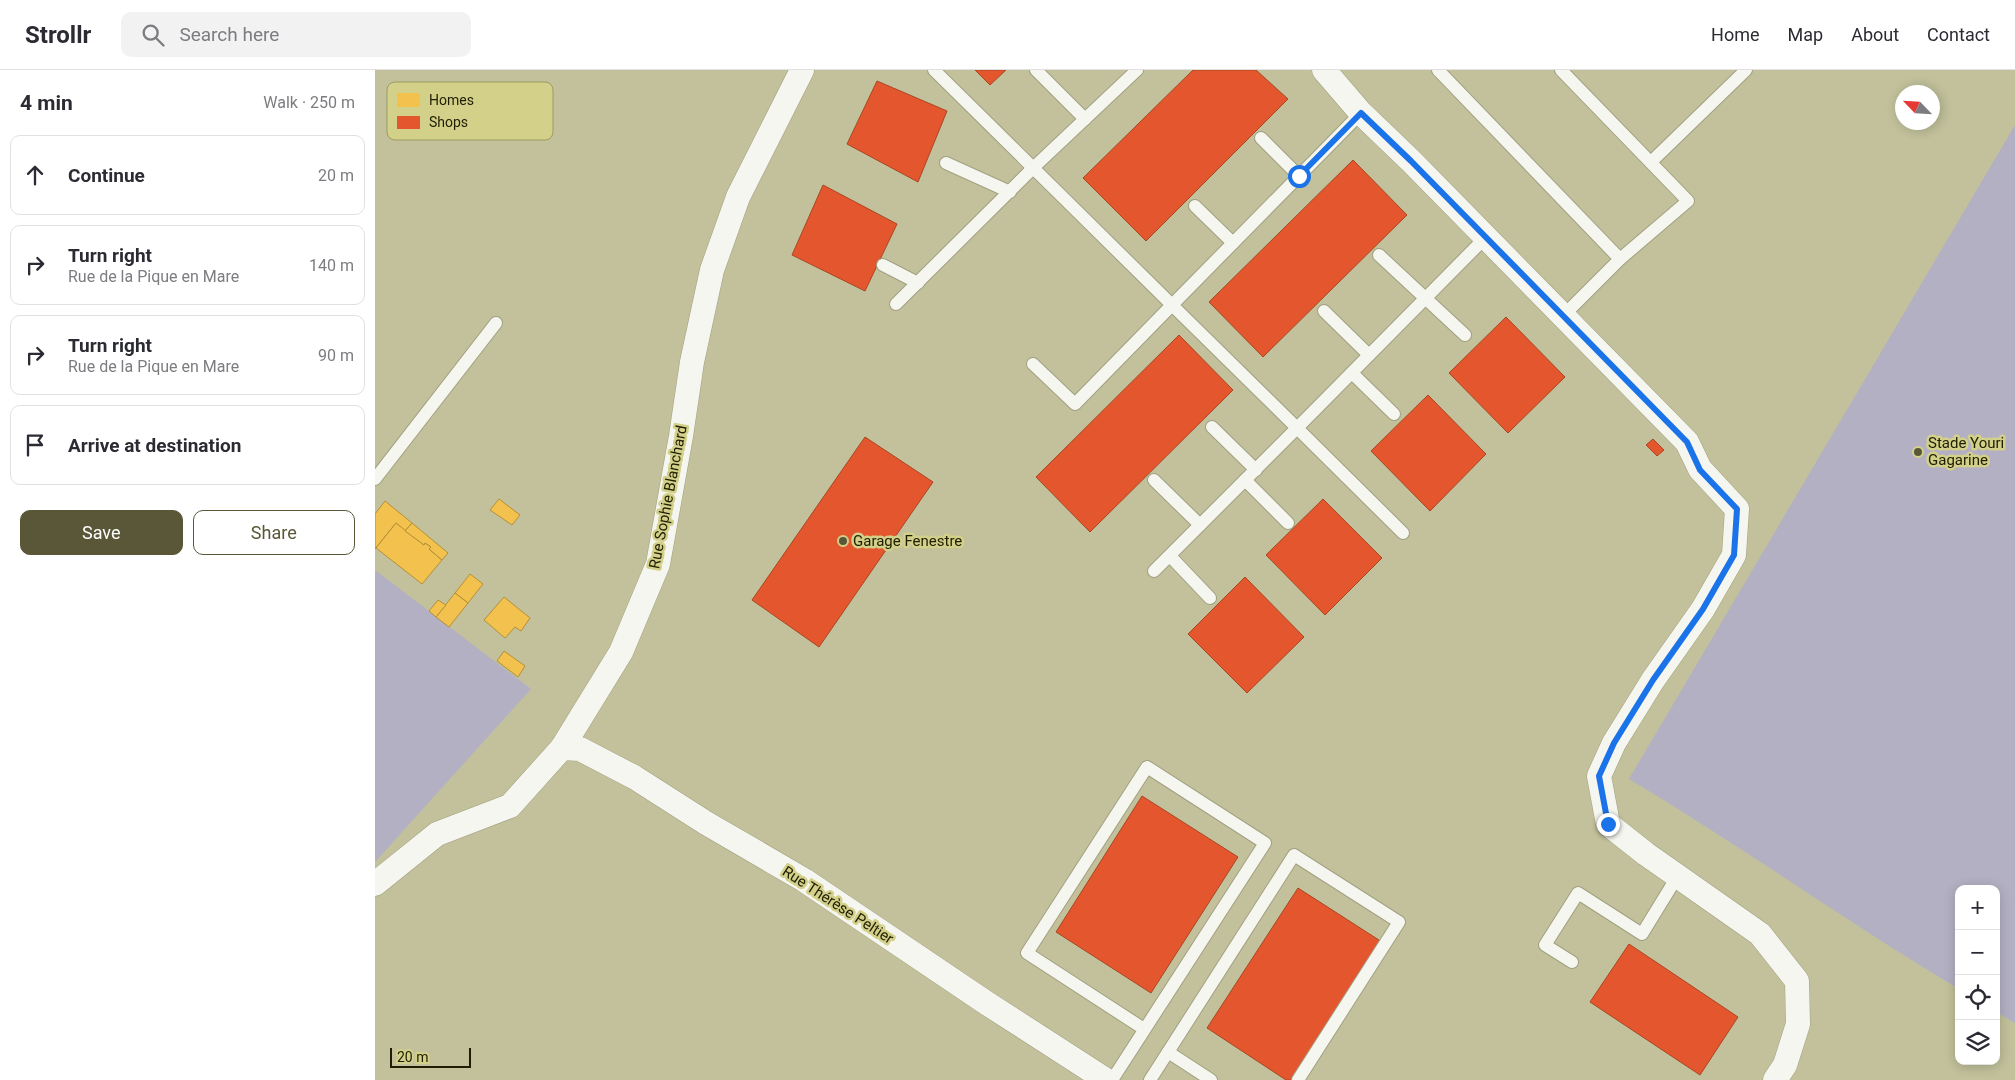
<!DOCTYPE html>
<html lang="en">
<head>
<meta charset="utf-8">
<style>
	body { margin:0; font-family:Roboto,sans-serif; background:#f2f2f3; color:#2b2b33 }
	.controls { position:absolute; right:15px; bottom:15px; display:grid; overflow:hidden; border-radius:10px; box-shadow:0 2px 12px #0003 }
	.controls button { width:45px; height:45px; display:grid; place-items:center; padding:0; border:0; border-bottom:1px solid #e1e1e2; background:#fff; color:#2b2b33; font:25px sans-serif }
	.compass { position:absolute; left:1520px; top:15px; width:45px; height:45px; border-radius:50%; background:#fff; box-shadow:0 2px 12px #0003; rotate:295deg }
	.scale { position:absolute; left:15px; bottom:12px; width:81px; box-sizing:border-box; padding-left:5px; border:2px solid #201e02; border-top:0; font-size:14px; line-height:18px; white-space:nowrap; color:#201e02; -webkit-text-stroke:4px #d3d08a; paint-order:stroke }
	.stop { position:absolute; width:15px; height:15px; margin:-11px; border:4px solid #1a73e8; border-radius:50%; background:#fff }
	.stop.end { background:#1a73e8; border-color:#fff; box-shadow:0 1px 5px #0008 }
	.list { margin:0; padding:0; list-style:none }
	h2 { display:flex; justify-content:space-between; align-items:center; height:65px; margin:0; padding:0 20px; font-size:21px }
	h2 small { font-size:16px; font-weight:400; color:#7c7c81 }
	.list li { display:grid; grid-template-columns:32px 1fr auto; gap:15px; align-items:center; box-sizing:border-box; height:80px; margin:0 10px 10px; padding:0 10px; border:1px solid #e1e1e2; border-radius:10px }
	.list b { display:block; font-size:19px; white-space:nowrap }
	.list p { margin:0; font-size:16px; white-space:nowrap; color:#7c7c81 }
	.list em { font-size:16px; font-style:normal; color:#7c7c81 }
	.actions { display:flex; gap:10px; padding:15px 20px }
	.actions a { flex:1; padding:11px 0; border:1px solid #595738; border-radius:10px; text-align:center; font-size:18px; color:#595738 }
	.actions .main { background:#595738; color:#fff }
	.icon { flex:none; width:28px; height:28px; fill:none; stroke:currentColor; stroke-width:2; stroke-linecap:round; stroke-linejoin:round }
	.map { position:relative; flex:none; width:1640px; height:1010px; overflow:hidden }
	header { display:flex; align-items:center; gap:30px; box-sizing:border-box; height:70px; padding:0 25px; background:#fff; border-bottom:1px solid #e1e1e2 }
	header strong { font-size:24px }
	nav { display:flex; gap:28px; margin-inline-start:auto; font-size:18px }
	.search { width:350px; height:45px; background:#f2f2f3; display:flex; align-items:center; gap:12px; box-sizing:border-box; padding:0 18px; border-radius:10px; color:#7c7c81; font-size:19px }
	main { display:flex }
	aside { flex:1; background:#fff }
	.map>svg:first-child { display:block }
	.green { fill:#b3b0c3 }
	.homes { fill:#f2c14e; stroke:#b39037 }
	.shops { fill:#e4572e; stroke:#a94621 }
	.lines { fill:none; stroke-linecap:round; stroke-linejoin:round }
	.service-casing { stroke:#a1a081; stroke-width:14 }
	.minor-casing { stroke:#a1a081; stroke-width:25 }
	.service { stroke:#f6f6f0; stroke-width:12 }
	.minor { stroke:#f6f6f0; stroke-width:24 }
	.route { stroke:#1a73e8; stroke-width:6 }
	.poi-dot { fill:#595738; stroke:#d3d08a; stroke-width:2 }
	.labels { text-anchor:middle; dominant-baseline:central; stroke-width:5; stroke-linejoin:round; paint-order:stroke }
	.poi-label { font-size:15px; fill:#201e02; stroke:#d3d08a; text-anchor:start }
	.street-label { font-size:15px; fill:#201e02; stroke:#d3d08a }
	.key { fill:#d3d08a; stroke:#9d9b61; stroke-width:1 }
	.key-label { font-size:14px; fill:#201e02 }
</style>
</head>
<body>
<header>
<strong>Strollr</strong>
<div class="search"><svg class="icon" aria-label="search" viewBox="0 0 24 24"><circle cx="10" cy="10" r="6"/><path d="M15 15l6 6"/></svg>Search here</div>
<nav><a>Home</a><a>Map</a><a>About</a><a>Contact</a></nav>
</header>
<main>
<aside>
<h2>4 min<small>Walk · 250 m</small></h2>
<ul class="list">
<li><svg class="icon" aria-label="ahead" viewBox="0 0 24 24"><path d="M12 20V5M6 11l6-6 6 6"/></svg><div><b>Continue</b></div><em>20 m</em></li>
<li><svg class="icon" aria-label="right" viewBox="0 0 24 24"><path d="M7 20v-9h11M14 6l5 5-5 5"/></svg><div><b>Turn right</b><p>Rue de la Pique en Mare</p></div><em>140 m</em></li>
<li><svg class="icon" aria-label="right" viewBox="0 0 24 24"><path d="M7 20v-9h11M14 6l5 5-5 5"/></svg><div><b>Turn right</b><p>Rue de la Pique en Mare</p></div><em>90 m</em></li>
<li><svg class="icon" aria-label="arrive" viewBox="0 0 24 24"><path d="M6 21V4h12l-3 4 3 4H6"/></svg><div><b>Arrive at destination</b></div></li>
</ul>
<div class="actions"><a class="main">Save</a><a>Share</a></div>
</aside>
<div class="map">
<svg width="1640" height="1010" viewBox="0 0 1640 1010">
	<rect width="100%" height="100%" fill="#c2c19b"/>
	<!-- green -->
	<g class="green">
		<path d="M1640 55V953L1621 942V819H1584V919C1472 852 1366 776 1254 709Z"/>
		<polygon points="0,500 156,619 0,792"/>
	</g>
	<!-- homes -->
	<g class="homes">
		<polygon points="124,429 145,445 137,455 115,440"/>
		<polygon points="10,431 37,453 30,461 21,453 0,479 0,444"/>
		<polygon points="21,453 49,475 50,473 56,477 54,479 67,490 47,514 1,478"/>
		<polygon points="37,453 73,483 67,490 54,479 56,477 50,473 49,475 30,461"/>
		<polygon points="95,504 108,514 93,533 80,523"/>
		<polygon points="80,523 93,533 74,557 61,547"/>
		<polygon points="129,527 155,548 146,561 140,557 130,568 109,550"/>
		<polygon points="63,530 71,535 61,547 54,541"/>
		<polygon points="129,581 150,596 143,607 122,591"/>
	</g>
	<!-- shops -->
	<g class="shops">
		<polygon points="600,0 631,0 615,15"/>
		<polygon points="818,0 881,0 913,29 771,171 708,108"/>
		<polygon points="502,11 572,41 543,112 472,74"/>
		<polygon points="978,90 1032,145 888,287 834,232"/>
		<polygon points="448,115 522,154 490,221 417,185"/>
		<polygon points="1131,247 1190,307 1133,363 1074,303"/>
		<polygon points="804,265 858,320 715,462 661,407"/>
		<polygon points="1053,325 1111,384 1055,441 996,381"/>
		<polygon points="490,367 558,412 444,577 377,530"/>
		<polygon points="1278,369 1289,380 1282,386 1271,375"/>
		<polygon points="948,429 1007,488 950,545 891,485"/>
		<polygon points="870,507 929,567 872,623 813,564"/>
		<polygon points="767,726 863,787 776,923 681,862"/>
		<polygon points="923,818 1007,872 918,1010 911,1010 832,958"/>
		<polygon points="1254,874 1363,947 1325,1005 1215,932"/>
	</g>
	<g class="lines">
		<defs>
			<g id="service">
				<polyline points="559,0 797,235 986,43"/>
				<polyline points="661,0 710,49"/>
				<polyline points="1063,0 1245,189 1313,131 1186,0"/>
				<polyline points="886,68 924,106"/>
				<polyline points="1276,92 1371,0"/>
				<polyline points="571,93 635,122"/>
				<polyline points="820,136 858,173"/>
				<polyline points="1004,185 1090,265"/>
				<polyline points="508,195 543,213"/>
				<polyline points="521,234 658,98 762,0"/>
				<polyline points="949,241 994,285"/>
				<polyline points="1188,246 1245,189"/>
				<polyline points="658,294 700,334 797,235 922,358 1111,167"/>
				<polyline points="977,303 1019,344"/>
				<polyline points="837,357 881,400"/>
				<polyline points="0,409 121,253"/>
				<polyline points="779,410 825,455"/>
				<polyline points="870,410 913,453"/>
				<polyline points="795,486 835,528"/>
				<polyline points="779,501 922,358 1028,463"/>
				<polyline points="1197,892 1170,875 1203,823 1267,864 1302,807"/>
				<polyline points="737,1010 890,773 772,697 652,883 769,959"/>
				<polyline points="775,1010 793,982"/>
				<polyline points="836,1010 793,982 919,785 1024,852 923,1010"/>
			</g>
			<g id="minor">
				<polyline points="949,0 986,43 1036,91 1312,372 1325,399 1362,439 1359,485 1328,539 1278,610 1239,673 1224,706 1233,754 1271,784 1385,864 1422,911 1423,954 1410,995 1400,1010"/>
				<polyline points="187,678 205,679 259,707 331,753 429,810 613,934 731,1010"/>
				<polyline points="0,814 62,764 135,736 187,678 246,582 283,494 306,366 317,292 337,200 363,127 427,0"/>
			</g>
		</defs>
		<!-- service casing -->
		<use href="#service" class="service-casing"/>
		<!-- minor casing -->
		<use href="#minor" class="minor-casing"/>
		<!-- service -->
		<use href="#service" class="service"/>
		<!-- minor -->
		<use href="#minor" class="minor"/>
	</g>
	<g class="lines">
		<!-- route -->
		<polyline class="route" points="924,106 986,43 1036,91 1312,372 1325,400 1362,439 1359,485 1328,539 1278,610 1239,673 1224,706 1233,754"/>
	</g>
	<!-- markers -->
	<g class="poi-dot">
		<circle cx="1543" cy="382" r="5"/>
		<circle cx="468" cy="471" r="5"/>
	</g>
	<g class="labels">
		<!-- poi labels -->
		<g class="poi-label">
			<text x="1553" y="373">Stade Youri<tspan x="1553" dy="17">Gagarine</tspan></text>
			<text x="478" y="471">Garage Fenestre</text>
		</g>
		<!-- street labels -->
		<g class="street-label">
			<text transform="translate(293 427) rotate(-79)">Rue Sophie Blanchard</text>
			<text transform="translate(463 835) rotate(33)">Rue Thérèse Peltier</text>
		</g>
	</g>
	<!-- legend -->
	<rect x="12" y="12" width="166" height="58" rx="8" class="key"/>
	<rect x="22" y="23" width="23" height="14" fill="#f2c14e"/>
	<rect x="22" y="46" width="23" height="13" fill="#e4572e"/>
	<g class="key-label">
		<text x="54" y="35">Homes</text>
		<text x="54" y="57">Shops</text>
	</g>
</svg>
<div class="controls">
<button>+</button>
<button>−</button>
<button><svg class="icon" aria-label="locate" viewBox="0 0 24 24"><circle cx="12" cy="12" r="6"/><path d="M12 2v4M12 18v4M2 12h4M18 12h4"/></svg></button>
<button><svg class="icon" aria-label="layers" viewBox="0 0 24 24"><path d="M12 4l9 5-9 5-9-5zM3 14l9 5 9-5"/></svg></button>
</div>
<svg class="compass" viewBox="-18 -18 36 36"><path d="M0-13l5 13h-10z" fill="#e53935"/><path d="M0 13l5-13h-10z" fill="#7c7c81"/></svg>
<div class="scale">20 m</div>
<div class="stop" style="left:924px;top:106px"></div>
<div class="stop end" style="left:1233px;top:754px"></div>
</div>
</main>
</body>
</html>
